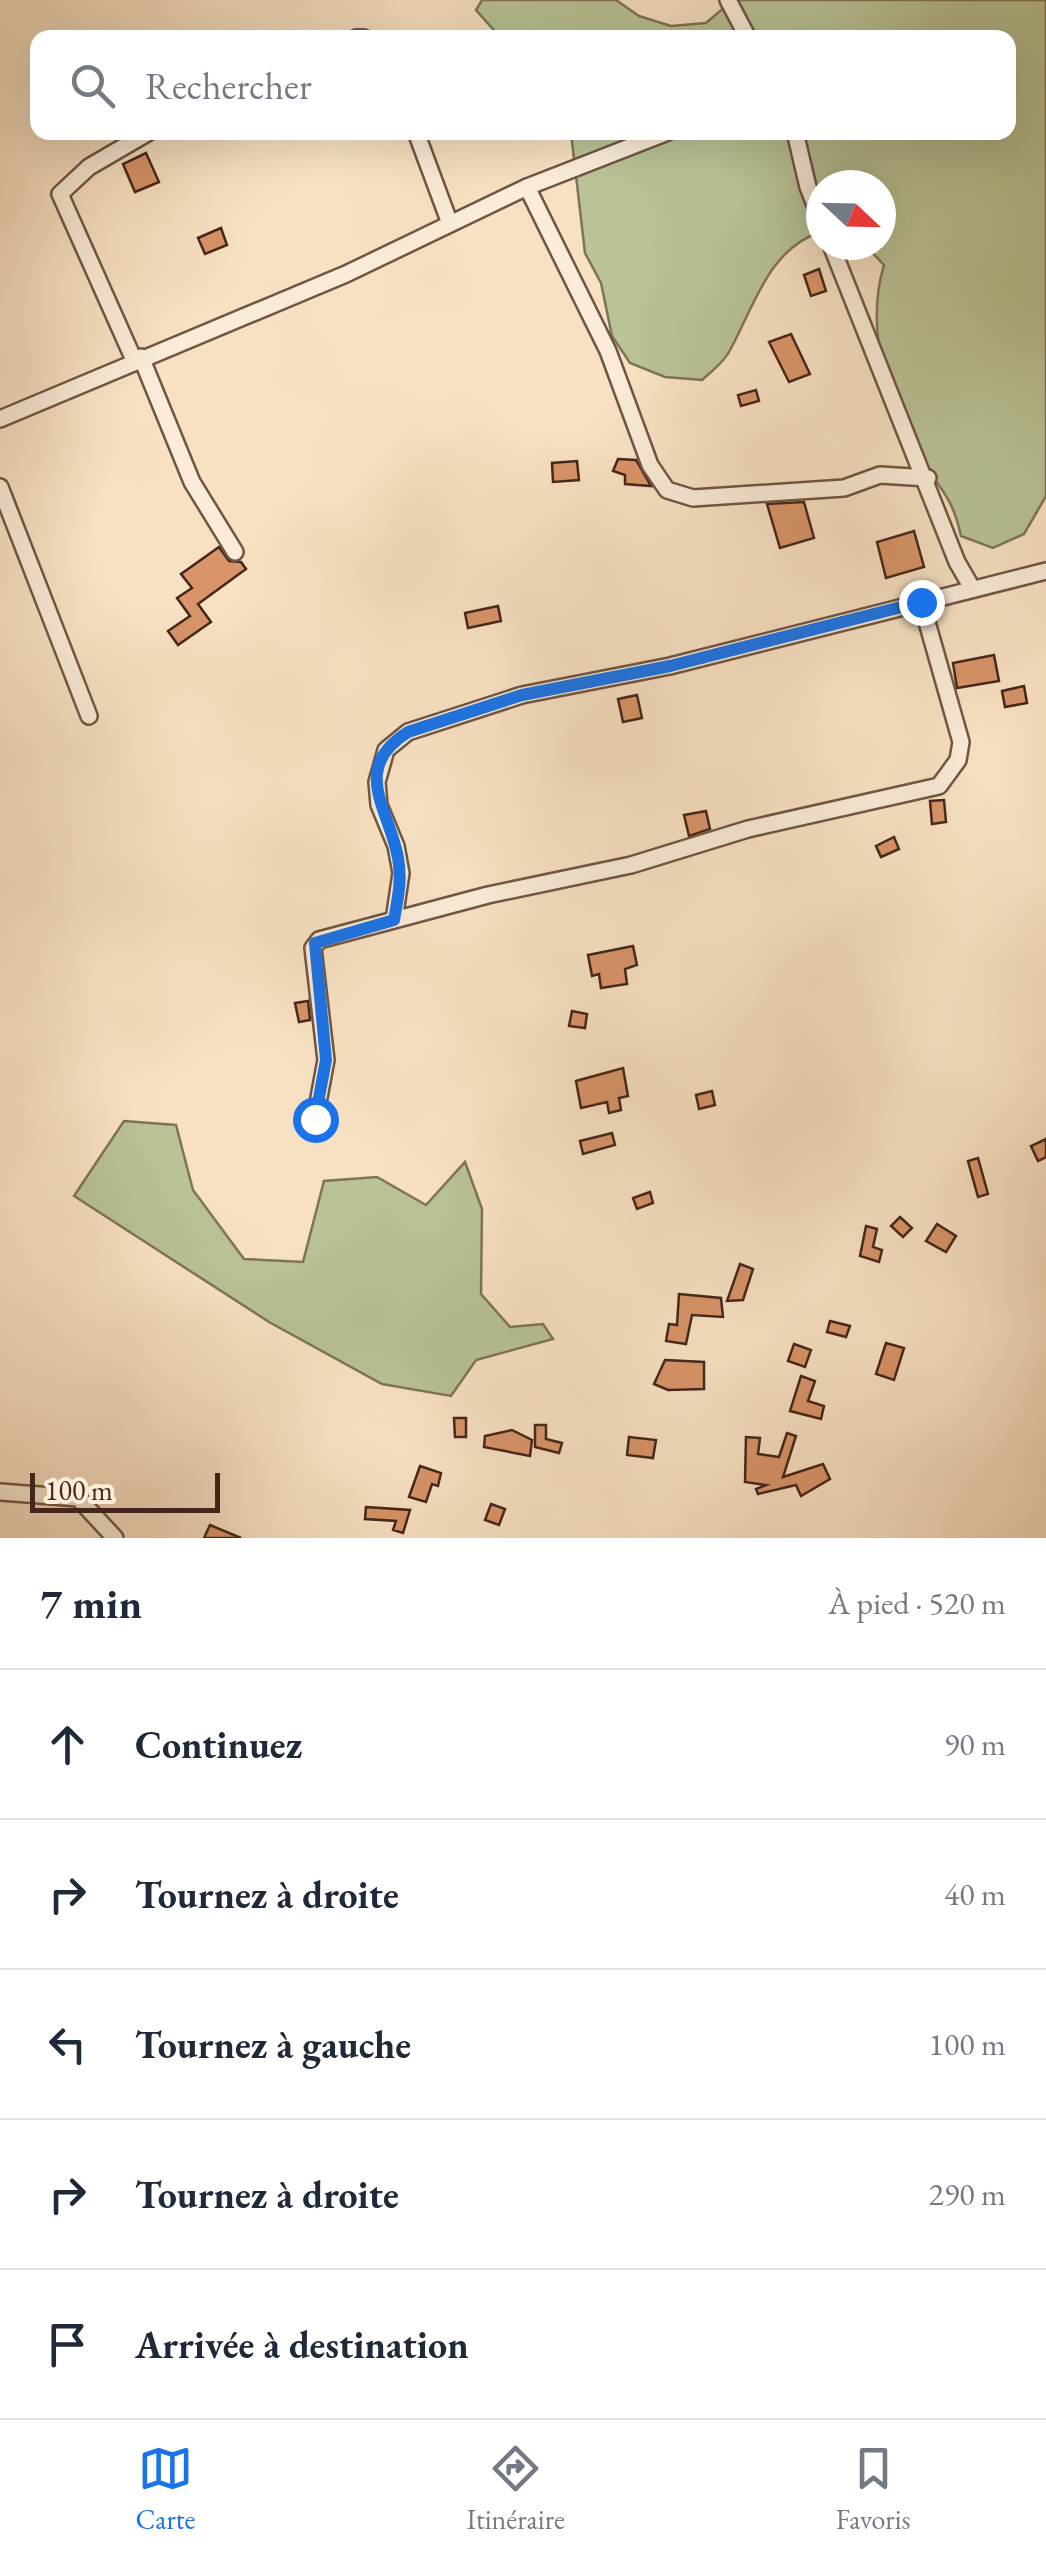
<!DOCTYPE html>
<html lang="fr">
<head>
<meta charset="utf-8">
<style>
	body { margin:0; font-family:"EB Garamond",serif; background:#f2f2f3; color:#1f2937 }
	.compass { position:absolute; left:806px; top:170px; width:90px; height:90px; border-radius:50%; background:#fff; box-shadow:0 10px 40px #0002; rotate:112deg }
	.scale { position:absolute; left:30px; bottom:25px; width:190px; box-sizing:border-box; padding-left:10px; border:5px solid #44261a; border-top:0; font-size:28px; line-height:35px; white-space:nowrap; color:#44261a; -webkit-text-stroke:8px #faecd8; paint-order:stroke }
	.stop { position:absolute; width:30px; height:30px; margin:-22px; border:8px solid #1a73e8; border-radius:50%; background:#fff }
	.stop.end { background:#1a73e8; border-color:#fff; box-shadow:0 2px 10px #0008 }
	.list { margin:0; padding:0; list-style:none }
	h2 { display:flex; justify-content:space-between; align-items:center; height:130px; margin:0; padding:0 40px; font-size:42px }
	h2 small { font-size:32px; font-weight:400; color:#747a83 }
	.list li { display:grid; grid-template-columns:65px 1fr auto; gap:30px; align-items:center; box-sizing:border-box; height:150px; padding:0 40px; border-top:2px solid #e0e1e3 }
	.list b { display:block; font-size:38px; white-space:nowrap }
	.list em { font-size:32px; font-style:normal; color:#747a83 }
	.icon { flex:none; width:55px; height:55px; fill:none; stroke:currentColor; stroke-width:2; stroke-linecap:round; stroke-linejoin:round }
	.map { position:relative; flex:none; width:1046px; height:1538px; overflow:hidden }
	.search { position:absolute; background:#fff; box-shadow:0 10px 40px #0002; left:30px; right:30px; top:30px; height:110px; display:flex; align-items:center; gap:25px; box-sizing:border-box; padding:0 35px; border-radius:20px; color:#747a83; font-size:38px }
	.sheet { height:880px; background:#fff }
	nav { display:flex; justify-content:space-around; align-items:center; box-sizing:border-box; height:140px; border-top:2px solid #e0e1e3; background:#fff; font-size:28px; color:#747a83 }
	nav a { display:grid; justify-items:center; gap:5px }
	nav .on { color:#1a73e8 }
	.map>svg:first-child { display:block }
	.green { fill:#b9c396; stroke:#7e7458; stroke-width:2.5 }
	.building { fill:#d99469; stroke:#44261a; stroke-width:2.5 }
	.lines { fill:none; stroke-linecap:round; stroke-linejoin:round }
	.minor-casing { stroke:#715544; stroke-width:20 }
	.minor { stroke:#faecd8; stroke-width:15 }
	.route { stroke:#1a73e8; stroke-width:12 }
</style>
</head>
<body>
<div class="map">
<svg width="1046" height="1538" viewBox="0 0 1046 1538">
	<rect width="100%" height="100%" fill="#f8e1c3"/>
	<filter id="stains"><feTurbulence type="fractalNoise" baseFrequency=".002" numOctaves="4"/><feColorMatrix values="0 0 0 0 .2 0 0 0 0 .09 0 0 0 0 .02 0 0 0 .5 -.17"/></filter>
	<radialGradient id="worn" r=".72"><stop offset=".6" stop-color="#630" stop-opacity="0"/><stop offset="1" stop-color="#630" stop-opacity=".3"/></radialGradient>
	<!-- green -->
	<g class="green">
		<path d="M482 0H616L639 16 671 26 706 23 733 0H1046V496L1024 534 993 548 961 536C952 494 938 488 918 454 886 397 865 328 884 265L865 245H881V185H821V232C768 248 753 310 729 352 723 363 711 372 702 380L665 377 630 363 612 336 601 283 585 253 571 133 1008 132V38L500 37 476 10Z"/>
		<polygon points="124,1121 176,1125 193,1190 244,1259 303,1262 324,1181 377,1177 426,1205 465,1162 482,1209 481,1294 510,1327 543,1324 553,1339 476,1360 451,1396 382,1384 269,1322 74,1196"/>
	</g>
	<!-- building -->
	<g class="building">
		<polygon points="146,153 159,182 135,192 123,164"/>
		<polygon points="221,228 227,245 205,254 198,238"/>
		<polygon points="819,269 826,291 811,296 804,275"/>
		<polygon points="791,334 810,374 789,382 769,342"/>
		<polygon points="756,390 759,401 741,406 738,395"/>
		<polygon points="618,459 636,460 651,486 625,484 625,475 613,471"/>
		<polygon points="577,461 579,480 553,482 552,463"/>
		<polygon points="804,502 814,538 780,548 767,504"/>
		<polygon points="914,531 924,567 886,578 877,542"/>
		<polygon points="219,547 229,561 241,562 246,569 198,604 211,622 178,645 168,631 190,616 177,598 192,588 181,574"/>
		<polygon points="498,606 501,621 468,628 465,613"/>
		<polygon points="994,655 999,681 957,688 953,663"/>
		<polygon points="1024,686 1027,703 1005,707 1002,691"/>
		<polygon points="637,695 642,718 623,722 618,699"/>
		<polygon points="944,800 946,822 932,824 930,801"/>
		<polygon points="706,811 710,829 689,836 684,815"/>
		<polygon points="894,837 899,849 881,857 876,846"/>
		<polygon points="633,946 637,965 625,969 627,984 601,988 599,974 592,976 588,955"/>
		<polygon points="308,1001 310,1020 299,1022 295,1003"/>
		<polygon points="572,1011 587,1014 585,1028 569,1026"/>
		<polygon points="623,1068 628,1096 619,1098 621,1110 609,1113 607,1102 581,1108 576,1081"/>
		<polygon points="712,1091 715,1105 699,1109 696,1095"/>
		<polygon points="612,1133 615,1145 583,1154 580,1141"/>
		<polygon points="1046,1139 1046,1157 1038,1161 1031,1146"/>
		<polygon points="978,1158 988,1194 978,1197 968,1161"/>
		<polygon points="650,1192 653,1203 637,1209 633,1198"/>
		<polygon points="900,1217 912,1228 903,1237 891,1226"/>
		<polygon points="937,1224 956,1236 946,1252 926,1241"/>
		<polygon points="866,1226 877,1229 873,1247 882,1250 879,1262 860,1256"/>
		<polygon points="740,1264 753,1269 743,1300 727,1301"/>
		<polygon points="679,1294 721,1298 723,1317 692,1315 686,1344 666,1341 669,1324 677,1325"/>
		<polygon points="830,1321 850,1326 846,1337 827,1332"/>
		<polygon points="886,1343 904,1348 894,1380 876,1374"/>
		<polygon points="794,1344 811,1350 805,1367 788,1361"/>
		<polygon points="665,1360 704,1362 704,1389 668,1390 654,1384"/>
		<polygon points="801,1376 815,1381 808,1401 824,1406 821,1419 790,1411"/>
		<polygon points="454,1418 466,1418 466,1437 455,1437"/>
		<polygon points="535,1425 546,1425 546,1439 562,1443 559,1453 535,1447"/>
		<polygon points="512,1430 532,1440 530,1456 484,1447 485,1436"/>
		<polygon points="787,1433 796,1436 783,1477 823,1464 830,1479 801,1496 796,1485 758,1494 756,1489 766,1485 745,1482 746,1437 760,1438 758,1454 779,1457"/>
		<polygon points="629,1437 656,1440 653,1458 627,1455"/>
		<polygon points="420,1466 441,1473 438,1486 432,1484 426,1502 409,1497"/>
		<polygon points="491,1504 505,1509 499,1525 485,1520"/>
		<polygon points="366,1507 410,1510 403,1533 393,1530 396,1521 365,1519"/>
		<polygon points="210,1525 241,1538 204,1538"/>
	</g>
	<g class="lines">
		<defs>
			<g id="minor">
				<polyline points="728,0 748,38"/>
				<polyline points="356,38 364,38"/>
				<polyline points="416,132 449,221"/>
				<polyline points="795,132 808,187 821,220"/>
				<polyline points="527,187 608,351 650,465 667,490 693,498 844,488 880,475 928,478"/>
				<polyline points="831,245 957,562 972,588"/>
				<polyline points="141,357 192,482 235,552"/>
				<polyline points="134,360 60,194 89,167 149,132"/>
				<polyline points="0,419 346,274 527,187 668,132"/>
				<polyline points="0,487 89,716"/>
				<polyline points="394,920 401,873 396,846 379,805 377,782 386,750 408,732 522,695 670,666 1046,571"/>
				<polyline points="315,1119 326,1060 313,948 319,940 488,895 631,865 748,829 939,786 958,760 961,742 921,601"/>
				<polyline points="0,1492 78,1498 115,1538"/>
			</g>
		</defs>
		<!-- minor casing -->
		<use href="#minor" class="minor-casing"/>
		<!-- minor -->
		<use href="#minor" class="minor"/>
	</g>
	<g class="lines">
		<!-- route -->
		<path class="route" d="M315 1119 326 1060 315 943 394 920C398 898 402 879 398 858 390 810 349 769 408 732L522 695 670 666 921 602"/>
	</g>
	<rect width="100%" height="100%" filter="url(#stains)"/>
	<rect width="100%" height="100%" fill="url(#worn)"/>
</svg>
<svg class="compass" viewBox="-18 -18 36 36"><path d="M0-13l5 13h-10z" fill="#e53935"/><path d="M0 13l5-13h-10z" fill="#747a83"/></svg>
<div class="scale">100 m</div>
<div class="stop" style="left:315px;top:1119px"></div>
<div class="stop end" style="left:921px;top:602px"></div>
<div class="search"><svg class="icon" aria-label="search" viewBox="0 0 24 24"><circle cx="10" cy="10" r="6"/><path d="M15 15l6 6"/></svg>Rechercher</div>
</div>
<section class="sheet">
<h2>7 min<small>À pied · 520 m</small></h2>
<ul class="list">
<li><svg class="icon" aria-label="ahead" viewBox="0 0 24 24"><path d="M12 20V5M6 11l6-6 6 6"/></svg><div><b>Continuez</b></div><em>90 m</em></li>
<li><svg class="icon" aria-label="right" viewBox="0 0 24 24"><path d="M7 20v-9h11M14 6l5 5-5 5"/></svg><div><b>Tournez à droite</b></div><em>40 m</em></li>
<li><svg class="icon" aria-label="left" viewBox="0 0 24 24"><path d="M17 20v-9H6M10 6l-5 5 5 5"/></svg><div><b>Tournez à gauche</b></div><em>100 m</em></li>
<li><svg class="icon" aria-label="right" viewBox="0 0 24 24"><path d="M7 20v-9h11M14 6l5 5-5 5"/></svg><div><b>Tournez à droite</b></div><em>290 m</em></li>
<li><svg class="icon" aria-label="arrive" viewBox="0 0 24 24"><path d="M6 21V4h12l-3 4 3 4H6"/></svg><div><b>Arrivée à destination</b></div></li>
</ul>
</section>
<nav>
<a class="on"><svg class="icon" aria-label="map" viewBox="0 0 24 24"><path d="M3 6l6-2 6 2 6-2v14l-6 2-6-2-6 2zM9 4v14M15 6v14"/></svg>Carte</a>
<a><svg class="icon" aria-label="directions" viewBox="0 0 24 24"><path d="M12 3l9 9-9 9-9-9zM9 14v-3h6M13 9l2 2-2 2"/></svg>Itinéraire</a>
<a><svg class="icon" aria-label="saved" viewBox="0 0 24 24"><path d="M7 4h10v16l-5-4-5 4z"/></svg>Favoris</a>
</nav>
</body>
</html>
